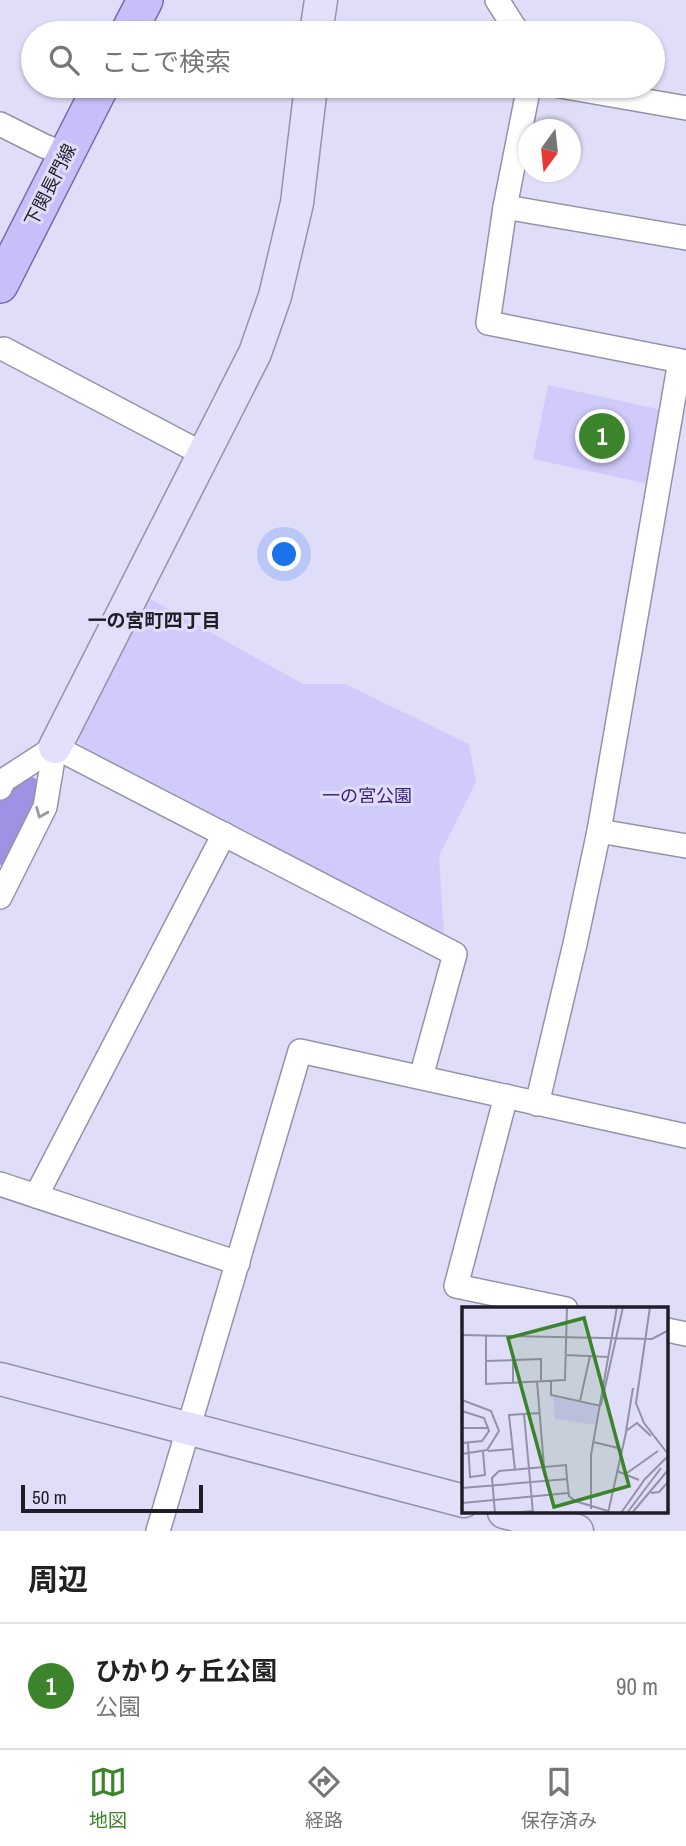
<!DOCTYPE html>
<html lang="ja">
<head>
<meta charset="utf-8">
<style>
	body { margin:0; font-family:"Archivo Narrow","Noto Sans JP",sans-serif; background:#f2f2f2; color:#222 }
	.compass { position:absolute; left:518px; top:119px; width:63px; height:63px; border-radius:50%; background:#fff; box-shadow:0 2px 5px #0004; rotate:195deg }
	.scale { position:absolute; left:21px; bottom:18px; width:182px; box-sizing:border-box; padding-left:7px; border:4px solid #1f1e28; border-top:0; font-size:19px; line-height:24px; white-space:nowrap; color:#1f1e28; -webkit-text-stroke:5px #e0ddf9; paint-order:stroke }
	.you { position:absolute; left:285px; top:555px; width:24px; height:24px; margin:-18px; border:5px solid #fff; border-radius:50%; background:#1a73e8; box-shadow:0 0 0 10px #1a73e833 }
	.badge { display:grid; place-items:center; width:46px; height:46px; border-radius:50%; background:#3c842b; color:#fff; font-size:23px; font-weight:700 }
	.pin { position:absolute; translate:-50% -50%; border:4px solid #fff; box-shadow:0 2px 7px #0006 }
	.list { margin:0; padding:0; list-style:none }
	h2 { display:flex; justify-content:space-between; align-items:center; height:91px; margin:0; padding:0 28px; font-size:30px }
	h2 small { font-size:23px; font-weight:400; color:#767676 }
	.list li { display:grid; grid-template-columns:46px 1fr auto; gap:21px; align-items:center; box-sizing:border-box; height:126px; padding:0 28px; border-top:2px solid #e0e0e0 }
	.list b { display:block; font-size:26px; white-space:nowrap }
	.list p { margin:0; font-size:23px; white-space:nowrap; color:#767676 }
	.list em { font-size:23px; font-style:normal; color:#767676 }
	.icon { flex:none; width:38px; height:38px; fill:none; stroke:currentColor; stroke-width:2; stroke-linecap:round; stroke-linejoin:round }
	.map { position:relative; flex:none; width:686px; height:1531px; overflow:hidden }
	.search { position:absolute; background:#fff; box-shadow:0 2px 5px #0004; left:21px; right:21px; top:21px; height:77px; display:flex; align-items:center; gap:18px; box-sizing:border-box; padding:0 24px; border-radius:38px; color:#767676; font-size:26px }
	.sheet { height:217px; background:#fff }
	nav { display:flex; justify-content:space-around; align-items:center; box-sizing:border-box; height:98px; border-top:2px solid #e0e0e0; background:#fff; font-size:19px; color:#767676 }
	nav a { display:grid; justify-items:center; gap:4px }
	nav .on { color:#3c842b }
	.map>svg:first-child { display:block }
	.green { fill:#d1cbfc }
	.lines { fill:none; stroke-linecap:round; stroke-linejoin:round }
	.river { stroke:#9e92e4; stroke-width:44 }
	.street-casing { stroke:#9492ab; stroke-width:26 }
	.secondary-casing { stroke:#9492ab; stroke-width:35 }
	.primary-casing { stroke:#756bac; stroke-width:38 }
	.street { stroke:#fff; stroke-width:23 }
	.secondary { stroke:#e4dffb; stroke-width:32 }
	.primary { stroke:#c8bff8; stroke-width:35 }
	.oneway { stroke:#9a9a9e }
	.labels { text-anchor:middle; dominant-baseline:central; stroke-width:6; stroke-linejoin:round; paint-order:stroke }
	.street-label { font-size:18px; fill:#1f1e28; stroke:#e0ddf9 }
	.park-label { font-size:18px; fill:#3a1d7c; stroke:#e0ddf9 }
	.neighbourhood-label { font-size:19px; font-weight:bold; fill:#1f1e28; stroke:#e0ddf9 }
	.inset-road { fill:none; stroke:#9391a5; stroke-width:2 }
	.view { fill:#3c842b; fill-opacity:0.15; stroke:#3c842b; stroke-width:3.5 }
	.inset-edge { fill:none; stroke:#1f1e28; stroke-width:3.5 }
</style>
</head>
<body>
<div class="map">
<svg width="686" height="1531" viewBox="0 0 686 1531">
	<rect width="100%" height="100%" fill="#e0ddf9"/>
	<!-- green -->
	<g class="green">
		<polygon points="548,385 671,412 658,486 533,459"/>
		<polygon points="147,597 303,684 345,684 469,744 476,782 439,856 444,936 91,754 80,744 77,734 135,628 135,617"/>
	</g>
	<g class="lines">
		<!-- river -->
		<polyline class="river" points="0,843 23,797"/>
		<defs>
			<g id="street">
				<polyline points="497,0 518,33"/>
				<polyline points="529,86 505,207 686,238"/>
				<polyline points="560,86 686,108"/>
				<polyline points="0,124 44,146 66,154"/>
				<polyline points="505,207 488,323 686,362"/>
				<polyline points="4,349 203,454"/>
				<polyline points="55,747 455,954 421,1077"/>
				<polyline points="0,788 4,780 55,747"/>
				<polyline points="599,831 686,846"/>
				<polyline points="0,897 45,807 55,747"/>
				<polyline points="506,1096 456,1286 566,1309"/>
				<polyline points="537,1104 575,944 599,831 680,361"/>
				<polyline points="0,1184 238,1263"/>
				<polyline points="36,1196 224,834"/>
				<polyline points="667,1330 686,1334"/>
				<polyline points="158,1531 300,1051 686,1136"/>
			</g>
			<g id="secondary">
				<polyline points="316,33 321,0"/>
				<polyline points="55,747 255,353 275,296 297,203 311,86"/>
				<polyline points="0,1379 464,1501"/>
				<polyline points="504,1512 577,1531"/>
			</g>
			<g id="primary">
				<polyline points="128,33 145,0"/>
				<polyline points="0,285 101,86"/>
			</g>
		</defs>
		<!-- street casing -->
		<use href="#street" class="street-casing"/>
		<!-- secondary casing -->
		<use href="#secondary" class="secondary-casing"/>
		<!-- primary casing -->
		<use href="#primary" class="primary-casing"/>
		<!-- street -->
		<use href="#street" class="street"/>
		<!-- secondary -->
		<use href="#secondary" class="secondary"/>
		<!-- primary -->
		<use href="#primary" class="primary"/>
	</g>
	<!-- one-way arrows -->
	<defs><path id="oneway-chevron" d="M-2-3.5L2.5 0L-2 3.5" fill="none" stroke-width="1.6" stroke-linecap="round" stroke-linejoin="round" transform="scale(1.75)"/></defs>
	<use class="oneway" href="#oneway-chevron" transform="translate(41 813) rotate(113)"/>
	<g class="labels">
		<!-- street labels -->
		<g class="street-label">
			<text transform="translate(50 185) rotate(-63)">下関長門線</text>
		</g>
		<!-- park labels -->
		<g class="park-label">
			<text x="367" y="795">一の宮公園</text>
		</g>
		<!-- neighbourhood labels -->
		<g class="neighbourhood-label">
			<text x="154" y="620">一の宮町四丁目</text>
		</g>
	</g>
	<!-- overview -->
	<g transform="translate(462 1307)">
		<rect width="206" height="206" fill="#e0ddf9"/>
		<path d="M91 90 136 100 133 118 93 112Z" fill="#d1cbfc"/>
		<path class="inset-road" d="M188 0 174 96 182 116 206 147M0 28 190 32 207 23M24 28V77L103 73 105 0M104 48 147 50M51 53V75M24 54 79 52V74M75 74 82 160M89 74V88L139 99M0 93 29 104 37 124 25 143 0 147M118 94 128 49M139 98 161 0M0 104 22 111 27 124 20 134 0 136M62 107 71 206M0 121H27M164 124 175 116 189 129M164 124 171 81M131 135 156 141M6 136 8 170 23 168 21 145M26 144 51 142M53 163 47 108 77 106M155 164 177 173M165 166 196 144M0 181 105 172 107 189 113 194 146 204M189 186 197 185 207 174M0 196 106 186M129 202V148L155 0M33 206 30 171 37 164 104 158 105 172M46 206 71 204M146 206 165 121M159 206 183 172 207 148M165 206 199 161M170 206 207 162"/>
		<path class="view" d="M122 11 167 179 92 200 46 31Z"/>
		<rect width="206" height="206" class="inset-edge"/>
	</g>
</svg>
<svg class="compass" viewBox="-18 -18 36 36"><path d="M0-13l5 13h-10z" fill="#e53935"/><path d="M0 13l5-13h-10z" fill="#767676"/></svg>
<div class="scale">50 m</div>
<div class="you"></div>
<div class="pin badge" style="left:602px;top:436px">1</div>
<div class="search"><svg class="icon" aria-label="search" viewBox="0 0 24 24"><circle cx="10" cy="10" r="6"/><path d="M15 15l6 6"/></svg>ここで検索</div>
</div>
<section class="sheet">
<h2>周辺<small></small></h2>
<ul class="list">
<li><span class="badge">1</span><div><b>ひかりヶ丘公園</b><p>公園</p></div><em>90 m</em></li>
</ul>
</section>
<nav>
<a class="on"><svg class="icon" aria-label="map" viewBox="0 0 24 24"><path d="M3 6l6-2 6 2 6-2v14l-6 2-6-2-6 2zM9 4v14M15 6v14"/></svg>地図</a>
<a><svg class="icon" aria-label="directions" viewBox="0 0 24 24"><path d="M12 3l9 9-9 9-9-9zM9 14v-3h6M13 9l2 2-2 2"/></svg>経路</a>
<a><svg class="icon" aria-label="saved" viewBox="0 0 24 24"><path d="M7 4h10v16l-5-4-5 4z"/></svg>保存済み</a>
</nav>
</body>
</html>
